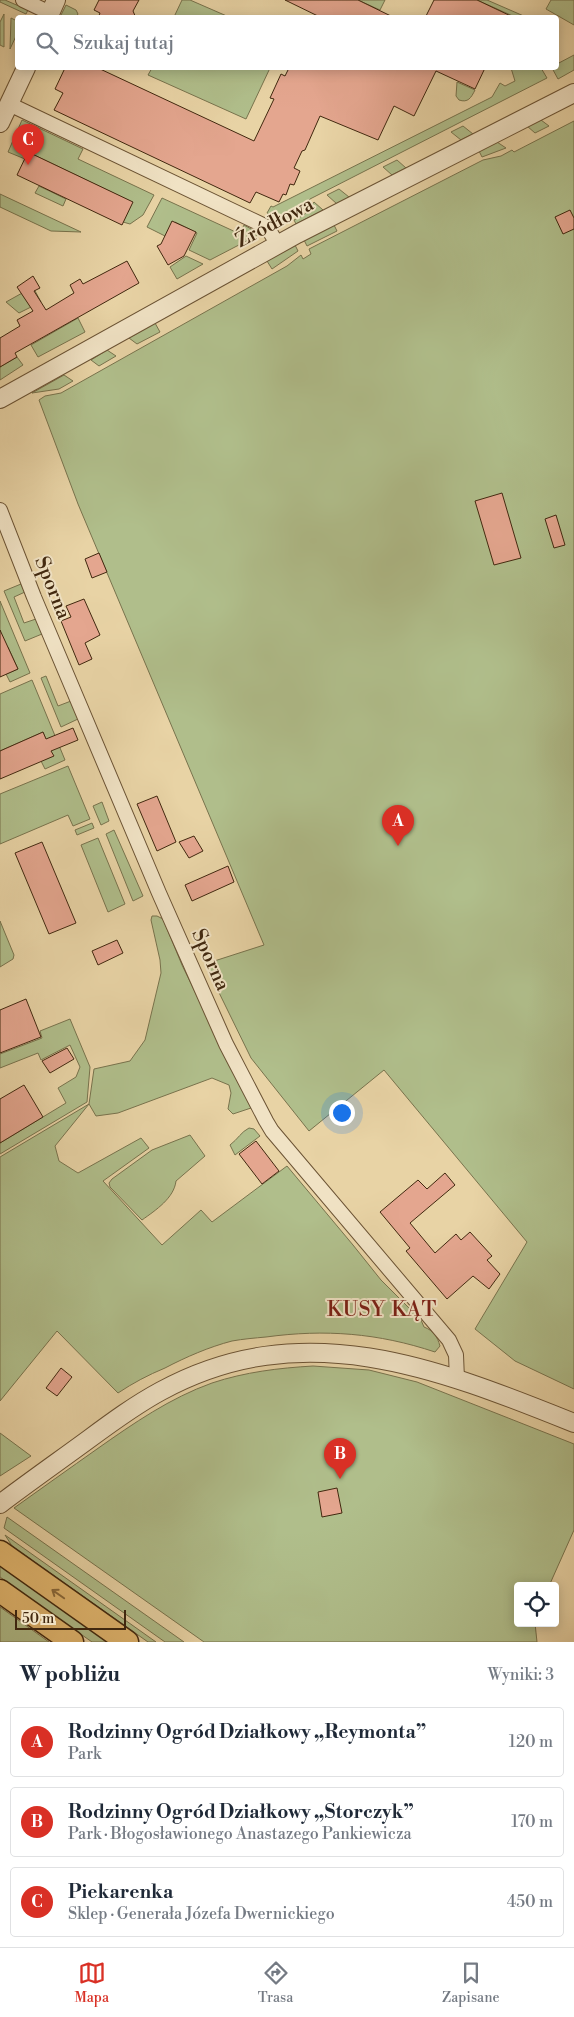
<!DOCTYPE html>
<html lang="pl">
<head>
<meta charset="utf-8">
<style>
	body { margin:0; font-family:"Libre Bodoni",serif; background:#f6f6f7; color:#1f2937 }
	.controls { position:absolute; right:15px; bottom:15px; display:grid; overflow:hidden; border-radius:5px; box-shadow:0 2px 12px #0003 }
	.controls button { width:45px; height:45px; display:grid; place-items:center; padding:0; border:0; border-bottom:1px solid #e0e1e3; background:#fff; color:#1f2937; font:25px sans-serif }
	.scale { position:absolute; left:15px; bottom:12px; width:111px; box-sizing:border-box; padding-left:5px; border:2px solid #41280f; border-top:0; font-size:14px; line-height:18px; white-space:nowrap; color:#41280f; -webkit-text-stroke:4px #f0e2c4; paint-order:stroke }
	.you { position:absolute; left:341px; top:1112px; width:18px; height:18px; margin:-12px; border:4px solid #fff; border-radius:50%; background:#1a73e8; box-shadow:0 0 0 8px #1a73e833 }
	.badge { display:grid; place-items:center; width:32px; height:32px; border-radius:50%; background:#d93025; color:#fff; font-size:16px; font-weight:700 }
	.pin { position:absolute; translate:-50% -41px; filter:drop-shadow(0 1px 2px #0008) }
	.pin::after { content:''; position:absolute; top:26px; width:18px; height:15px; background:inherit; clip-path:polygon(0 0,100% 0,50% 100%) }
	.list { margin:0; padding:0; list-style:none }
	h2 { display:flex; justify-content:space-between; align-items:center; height:65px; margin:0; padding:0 20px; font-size:21px }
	h2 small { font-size:16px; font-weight:400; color:#747a83 }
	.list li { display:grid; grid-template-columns:32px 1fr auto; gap:15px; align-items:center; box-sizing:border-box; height:70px; margin:0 10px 10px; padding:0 10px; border:1px solid #e0e1e3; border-radius:5px }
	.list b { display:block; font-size:19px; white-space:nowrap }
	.list p { margin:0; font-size:16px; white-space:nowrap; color:#747a83 }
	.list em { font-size:16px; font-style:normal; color:#747a83 }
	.icon { flex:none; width:28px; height:28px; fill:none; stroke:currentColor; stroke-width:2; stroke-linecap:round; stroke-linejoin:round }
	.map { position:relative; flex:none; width:574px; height:1642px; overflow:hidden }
	.search { position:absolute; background:#fff; box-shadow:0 2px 12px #0003; left:15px; right:15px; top:15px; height:55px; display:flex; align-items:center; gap:12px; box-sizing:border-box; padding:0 18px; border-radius:5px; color:#747a83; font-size:19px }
	.sheet { height:305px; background:#fff }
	nav { display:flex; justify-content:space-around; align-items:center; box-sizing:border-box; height:70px; border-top:1px solid #e0e1e3; background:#fff; font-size:14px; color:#747a83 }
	nav a { display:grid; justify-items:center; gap:2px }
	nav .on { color:#d93025 }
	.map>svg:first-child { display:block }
	.green { fill:#b0be8b; stroke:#78734d }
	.building { fill:#e4a68f; stroke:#41280f }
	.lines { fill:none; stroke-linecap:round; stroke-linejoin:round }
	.minor-casing { stroke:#6b5334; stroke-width:16 }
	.tertiary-casing { stroke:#6b5334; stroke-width:20 }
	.primary-casing { stroke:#41280f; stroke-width:25 }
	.minor { stroke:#f0e2c4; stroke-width:14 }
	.tertiary { stroke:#f0e2c4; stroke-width:18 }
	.primary { stroke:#e4ba72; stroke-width:22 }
	.oneway { stroke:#8a6a3c }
	.labels { text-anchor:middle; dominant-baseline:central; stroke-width:4; stroke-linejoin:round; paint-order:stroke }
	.street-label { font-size:20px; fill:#41280f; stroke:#f0e2c4 }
	.neighbourhood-label { font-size:21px; letter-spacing:1px; fill:#7a1f14; stroke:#f0e2c4 }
</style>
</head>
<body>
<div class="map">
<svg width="574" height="1642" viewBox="0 0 574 1642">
	<rect width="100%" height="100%" fill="#e8d3a5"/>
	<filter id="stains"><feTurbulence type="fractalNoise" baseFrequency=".004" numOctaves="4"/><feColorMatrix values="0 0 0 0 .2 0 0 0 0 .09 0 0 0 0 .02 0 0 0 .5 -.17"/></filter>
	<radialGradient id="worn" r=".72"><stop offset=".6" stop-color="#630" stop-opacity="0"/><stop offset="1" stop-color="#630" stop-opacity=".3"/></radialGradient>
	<!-- green -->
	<g class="green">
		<polygon points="0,0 5,0 28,10 26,14 0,2"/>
		<polygon points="182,0 190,0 229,17 174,17"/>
		<polygon points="358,0 385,0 380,10"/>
		<polygon points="477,0 487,0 526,17 515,17"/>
		<polygon points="551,0 574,0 574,25 546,9"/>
		<polygon points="66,5 76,10 78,14 76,17 60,17"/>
		<polygon points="4,14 4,47 0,45 0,22"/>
		<polygon points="11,18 17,21 17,34 10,49"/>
		<polygon points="574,55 574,70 558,79 552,68 556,68 557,64"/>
		<polygon points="152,68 270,68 246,119 148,75"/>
		<polygon points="511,68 541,68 547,78 310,199 301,211 284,221 267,213 271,206 273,207 492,97 500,83 505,86 515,81"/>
		<path d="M457 82 475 90C471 98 468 103 459 100L456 96Z"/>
		<polygon points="22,120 83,149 78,159 154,195 143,215 130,224 123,222 132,202 28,152 25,159 8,152"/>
		<polygon points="541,120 549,126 535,133 527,126"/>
		<polygon points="574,121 574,1389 515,1361 475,1329 527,1242 384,1070 309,1131 251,1058 205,964 264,945 78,504 39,400 45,396 61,393 287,266 301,255 303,259 311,254 309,249 483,160 501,156 512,150 514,152"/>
		<polygon points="463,126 473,134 461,140 451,132"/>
		<polygon points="497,142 506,148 482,157 479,151"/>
		<polygon points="397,160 406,168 392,175 383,167"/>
		<polygon points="39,186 66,199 63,206 35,193"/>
		<polygon points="339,189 349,197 337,204 327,195"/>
		<polygon points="0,194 81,232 51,231 0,207"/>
		<polygon points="162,198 240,234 244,225 260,234 210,260 189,250 197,233 175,222 167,237 147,227"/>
		<polygon points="314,202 323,210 296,224 294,220 304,215"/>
		<polygon points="334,225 337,231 307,246 304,240"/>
		<polygon points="295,245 298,251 272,269 267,261"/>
		<polygon points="186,256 203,264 177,279 170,267"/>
		<polygon points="33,287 41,302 19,313 6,302"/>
		<polygon points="78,318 85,332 38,357 31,345"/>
		<polygon points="155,323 160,332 137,344 129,338"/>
		<polygon points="107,350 116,356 99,366 91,360"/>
		<polygon points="17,357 23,365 0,380 0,367"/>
		<polygon points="64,375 73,381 59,389 32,393"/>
		<polygon points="21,584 25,592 14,597 24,623 36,619 42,634 25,641 4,591"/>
		<polygon points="0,601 30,673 10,682 6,674 18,669 8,647 0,650"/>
		<polygon points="46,676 58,706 71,701 78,719 61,727 41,678"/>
		<polygon points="32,680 65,760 45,769 41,761 53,756 43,732 0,751 0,694"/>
		<polygon points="68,766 90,819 73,826 68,815 0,844 0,794"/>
		<polygon points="102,802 109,821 101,825 93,806"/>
		<polygon points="92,823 94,828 77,835 75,830"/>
		<polygon points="114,830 143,896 133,901 106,834"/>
		<polygon points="98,838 125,904 108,912 81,845"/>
		<path d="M152 916H157L163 919 182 965 251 1108 233 1114 228 1109 231 1093 229 1085 212 1078 118 1113 96 1116 89 1104 55 1146 59 1161 78 1173 141 1138 149 1148 103 1181 162 1245 201 1210 212 1222 287 1166 353 1245 381 1280 421 1320 424 1327C434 1331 437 1336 440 1346L435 1352C378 1333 325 1329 266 1337 255 1338 243 1339 232 1341 209 1347 186 1357 165 1368 148 1375 133 1383 118 1393L57 1331 0 1401V1157L89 1104 94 1069 130 1061 145 1040 161 973 160 960 151 920Z"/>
		<polygon points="0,921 14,955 13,959 0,967"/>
		<polygon points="70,1019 90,1067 87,1102 0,1154 0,1143 66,1103 58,1088 76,1077 80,1067 70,1045 41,1060 38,1053 0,1068 0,1054 42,1038 40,1031"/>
		<path d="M249 1128 254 1129 260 1136 235 1155 230 1145C238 1139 241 1132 249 1128Z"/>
		<path d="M190 1135 205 1156 176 1181C174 1198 156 1210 142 1220L110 1187 109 1183 112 1179 152 1150Z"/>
		<path d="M313 1366 369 1370 417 1382 574 1444V1530L549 1586H518V1623H535L537 1642H204L14 1508C42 1488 70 1468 97 1449 134 1423 170 1398 212 1383 245 1372 279 1368 313 1366Z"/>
		<polygon points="0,1433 31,1456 0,1476"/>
		<polygon points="7,1517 184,1642 165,1642 4,1528"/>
		<polygon points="5,1535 156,1642 148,1642 12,1546"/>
		<polygon points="0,1566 108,1642 92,1642 0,1577"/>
		<polygon points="0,1607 49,1642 0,1642"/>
	</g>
	<!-- building -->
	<g class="building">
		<polygon points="99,0 139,0 133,11 136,18 98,18 100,13 94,10"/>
		<polygon points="285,0 358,0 395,18 322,18"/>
		<polygon points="434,0 477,0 515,18 425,18"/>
		<polygon points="65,68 98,68 254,141 274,99 270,98 281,74 285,76 289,68 485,68 475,89 436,71 414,116 394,106 378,140 320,116 305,150 302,151 294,168 300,171 294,185 290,184 286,195 283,194 279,202 256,192 250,203 54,110 63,93 55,89"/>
		<polygon points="28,152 133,202 122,225 17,175"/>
		<polygon points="570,210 574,218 574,229 563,234 555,217"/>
		<polygon points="172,221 196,232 184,256 168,265 157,246 161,244"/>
		<polygon points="127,261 139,283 15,353 17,357 0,367 0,338 20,326 17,320 33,311 17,287 33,276 40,288 34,291 46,310 74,293 70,285 80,279 83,284"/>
		<polygon points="502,493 521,558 494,565 475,501"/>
		<polygon points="556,515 565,545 554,548 545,519"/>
		<polygon points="99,553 107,572 92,578 85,559"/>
		<polygon points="84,599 100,635 85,643 92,659 79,665 61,621 71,617 66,606"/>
		<polygon points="0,630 18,669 0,677"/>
		<polygon points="73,728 78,740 51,751 54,756 0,779 0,751 43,732 46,739"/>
		<polygon points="157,796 176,842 157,851 137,804"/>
		<polygon points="194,836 203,851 189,858 179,842"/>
		<polygon points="42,842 76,923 49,934 15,853"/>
		<polygon points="228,866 234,882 192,901 185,885"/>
		<polygon points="117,940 123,953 98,965 92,951"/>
		<polygon points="26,999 41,1037 0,1053 0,1010"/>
		<polygon points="67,1048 74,1059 50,1073 42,1061"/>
		<polygon points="24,1085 43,1117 0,1143 0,1099"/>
		<polygon points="256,1141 279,1171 262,1184 239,1154"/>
		<polygon points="445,1173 455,1185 410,1223 435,1253 456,1234 461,1240 470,1232 492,1256 487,1260 500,1274 489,1289 473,1276 447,1299 406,1251 410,1248 380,1212 418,1180 427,1189"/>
		<polygon points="61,1368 72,1377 57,1396 46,1388"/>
		<polygon points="337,1488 342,1513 322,1517 318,1492"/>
	</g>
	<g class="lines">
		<defs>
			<g id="minor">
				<polyline points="23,0 50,13"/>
				<polyline points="9,104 267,227 278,245"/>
				<polyline points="0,510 34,597 159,893 226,1044 266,1121 272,1131 449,1340 456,1355 457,1379"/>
			</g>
			<g id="tertiary">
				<polyline points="48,18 56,0"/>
				<polyline points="0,123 26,68"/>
				<polyline points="0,399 297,234 574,93"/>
				<path d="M0 1504C29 1482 59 1461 89 1439 112 1422 135 1405 161 1391 302 1314 437 1368 574 1423"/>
			</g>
			<g id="primary">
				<polyline points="0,1552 127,1642"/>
				<polyline points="0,1591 72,1642"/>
			</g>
		</defs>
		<!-- minor casing -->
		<use href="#minor" class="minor-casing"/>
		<!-- tertiary casing -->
		<use href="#tertiary" class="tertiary-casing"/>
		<!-- primary casing -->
		<use href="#primary" class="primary-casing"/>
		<!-- minor -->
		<use href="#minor" class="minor"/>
		<!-- tertiary -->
		<use href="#tertiary" class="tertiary"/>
		<!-- primary -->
		<use href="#primary" class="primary"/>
	</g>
	<!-- one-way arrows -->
	<defs><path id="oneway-shaft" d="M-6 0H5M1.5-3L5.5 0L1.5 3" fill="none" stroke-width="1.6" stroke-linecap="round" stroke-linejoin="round" transform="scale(1.25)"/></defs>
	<use class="oneway" href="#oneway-shaft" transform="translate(58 1594) rotate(-145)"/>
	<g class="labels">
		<!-- street labels -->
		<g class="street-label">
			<text transform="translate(275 223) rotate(-28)">Źródłowa</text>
			<text transform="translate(52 588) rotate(68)">Sporna</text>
			<text transform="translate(210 960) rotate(66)">Sporna</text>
		</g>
		<!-- neighbourhood labels -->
		<g class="neighbourhood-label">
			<text x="382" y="1310">KUSY KĄT</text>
		</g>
	</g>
	<rect width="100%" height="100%" filter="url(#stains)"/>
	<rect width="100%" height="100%" fill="url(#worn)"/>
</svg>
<div class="controls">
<button><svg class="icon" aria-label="locate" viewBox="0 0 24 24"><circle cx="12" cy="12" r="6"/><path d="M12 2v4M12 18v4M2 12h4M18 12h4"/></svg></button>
</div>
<div class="scale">50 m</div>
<div class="you"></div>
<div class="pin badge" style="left:398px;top:846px">A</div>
<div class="pin badge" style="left:340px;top:1479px">B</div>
<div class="pin badge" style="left:28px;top:165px">C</div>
<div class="search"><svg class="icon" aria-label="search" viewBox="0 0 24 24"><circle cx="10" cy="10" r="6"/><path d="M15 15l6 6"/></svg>Szukaj tutaj</div>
</div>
<section class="sheet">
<h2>W pobliżu<small>Wyniki: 3</small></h2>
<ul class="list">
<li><span class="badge">A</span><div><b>Rodzinny Ogród Działkowy „Reymonta”</b><p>Park</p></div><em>120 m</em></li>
<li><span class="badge">B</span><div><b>Rodzinny Ogród Działkowy „Storczyk”</b><p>Park · Błogosławionego Anastazego Pankiewicza</p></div><em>170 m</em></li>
<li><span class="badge">C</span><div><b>Piekarenka</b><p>Sklep · Generała Józefa Dwernickiego</p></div><em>450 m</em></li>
</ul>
</section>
<nav>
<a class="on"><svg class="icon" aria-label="map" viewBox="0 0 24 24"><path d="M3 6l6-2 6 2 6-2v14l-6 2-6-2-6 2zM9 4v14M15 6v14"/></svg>Mapa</a>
<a><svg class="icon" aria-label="directions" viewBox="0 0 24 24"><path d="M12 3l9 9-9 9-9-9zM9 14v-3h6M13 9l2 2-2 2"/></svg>Trasa</a>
<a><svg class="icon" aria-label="saved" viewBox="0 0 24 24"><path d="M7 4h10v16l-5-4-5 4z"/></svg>Zapisane</a>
</nav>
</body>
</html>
